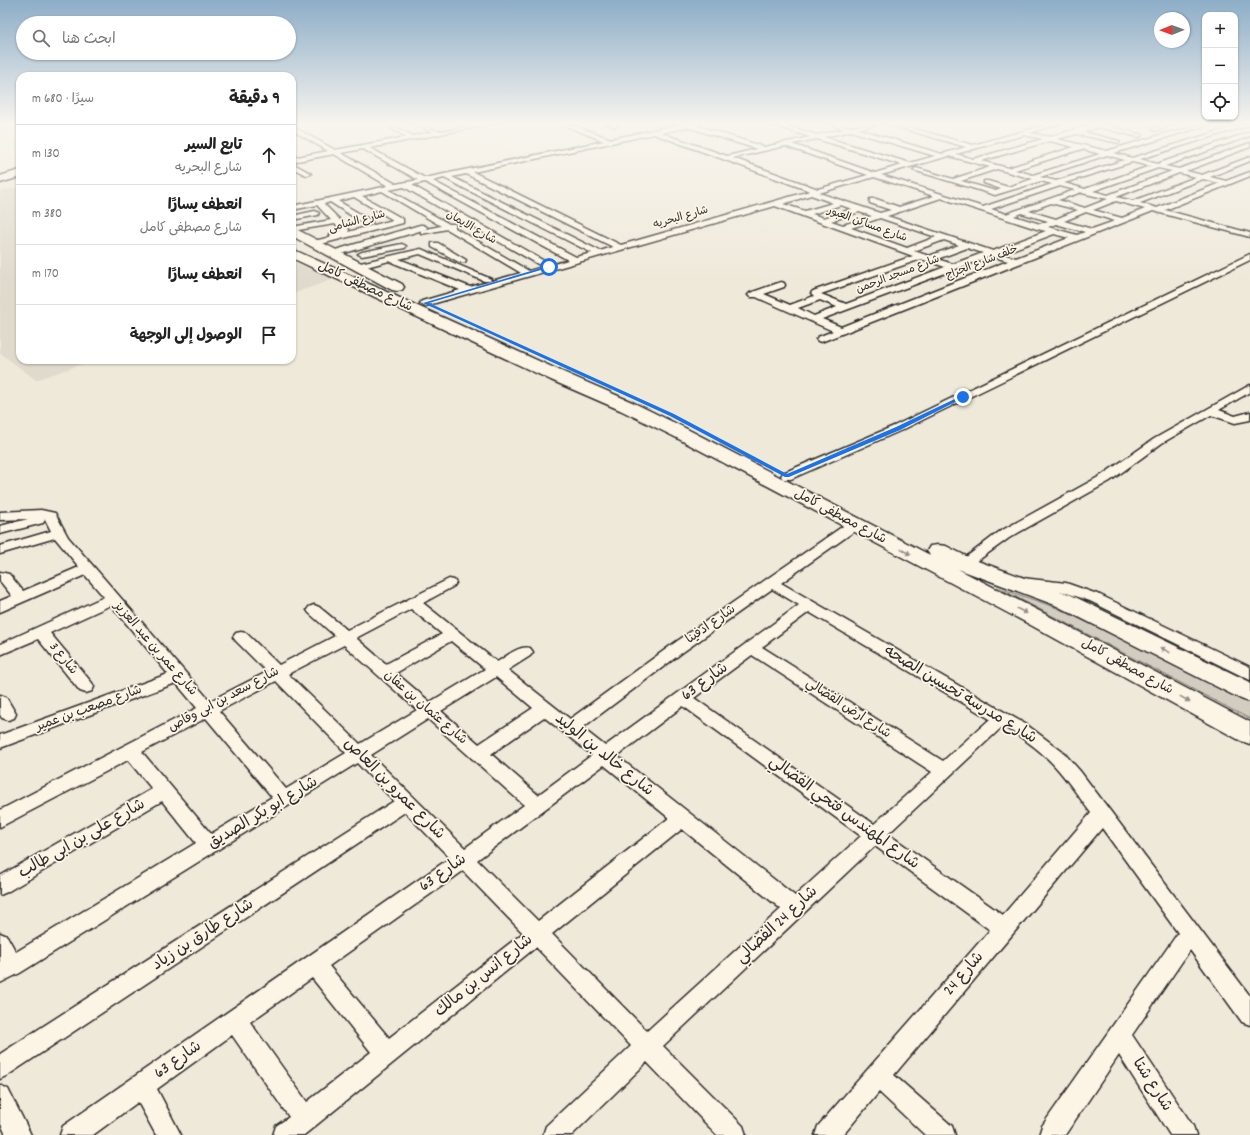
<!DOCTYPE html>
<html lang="ar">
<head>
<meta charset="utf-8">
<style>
	body { margin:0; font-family:Dekko,"Playpen Sans Arabic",sans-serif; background:#f2f2f2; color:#222; direction:rtl }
	.controls { position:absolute; right:12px; top:12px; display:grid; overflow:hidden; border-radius:8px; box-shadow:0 1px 3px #0004 }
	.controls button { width:36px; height:36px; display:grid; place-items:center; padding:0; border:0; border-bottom:1px solid #e0e0e0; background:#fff; color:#222; font:20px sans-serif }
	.compass { position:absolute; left:1154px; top:12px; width:36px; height:36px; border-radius:50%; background:#fff; box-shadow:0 1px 3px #0004; rotate:269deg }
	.stop { position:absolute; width:12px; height:12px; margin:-9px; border:3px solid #1a73e8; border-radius:50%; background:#fff }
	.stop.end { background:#1a73e8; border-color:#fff; box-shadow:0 1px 4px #0008 }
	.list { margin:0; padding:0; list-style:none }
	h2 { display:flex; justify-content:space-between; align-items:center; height:52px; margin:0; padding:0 16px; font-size:17px }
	h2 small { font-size:13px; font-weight:400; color:#767676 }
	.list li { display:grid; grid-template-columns:26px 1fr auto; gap:12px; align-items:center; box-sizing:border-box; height:60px; padding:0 16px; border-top:1px solid #e0e0e0 }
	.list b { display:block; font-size:15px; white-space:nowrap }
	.list p { margin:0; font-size:13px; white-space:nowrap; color:#767676 }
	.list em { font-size:13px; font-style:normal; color:#767676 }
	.icon { flex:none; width:22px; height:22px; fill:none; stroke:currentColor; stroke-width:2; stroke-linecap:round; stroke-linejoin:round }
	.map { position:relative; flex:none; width:1250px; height:1135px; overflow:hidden; direction:ltr }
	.search { position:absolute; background:#fff; box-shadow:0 1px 3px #0004; left:16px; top:16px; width:280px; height:44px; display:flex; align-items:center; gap:10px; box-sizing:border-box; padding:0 14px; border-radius:22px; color:#767676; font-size:15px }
	.panel { position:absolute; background:#fff; box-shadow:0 1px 3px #0004; left:16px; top:72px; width:280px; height:292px; border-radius:12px; direction:rtl }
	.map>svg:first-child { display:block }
	.built { fill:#e0dacc }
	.green { fill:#d2cdc0; stroke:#7e7c76 }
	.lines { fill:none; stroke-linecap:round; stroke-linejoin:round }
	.minor-casing { stroke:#2b2b2b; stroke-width:3 }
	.primary-casing { stroke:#2b2b2b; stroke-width:3 }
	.minor { fill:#fcf5e5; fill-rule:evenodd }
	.primary { fill:#fcf5e5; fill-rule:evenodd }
	.oneway { fill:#949088 }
	.route { fill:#1a73e8 }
	.labels { text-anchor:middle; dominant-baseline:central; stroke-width:3.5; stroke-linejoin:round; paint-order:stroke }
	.far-street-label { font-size:11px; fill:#2b2b2b; stroke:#fcf5e5 }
	.street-label { font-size:13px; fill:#2b2b2b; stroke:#fcf5e5 }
	.near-street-label { font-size:16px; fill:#2b2b2b; stroke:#fcf5e5 }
</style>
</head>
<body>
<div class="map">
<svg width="1250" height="1135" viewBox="0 0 1250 1135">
	<rect width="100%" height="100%" fill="#efe9da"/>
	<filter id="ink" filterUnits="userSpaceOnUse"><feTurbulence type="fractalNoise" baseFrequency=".025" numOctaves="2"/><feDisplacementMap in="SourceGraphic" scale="8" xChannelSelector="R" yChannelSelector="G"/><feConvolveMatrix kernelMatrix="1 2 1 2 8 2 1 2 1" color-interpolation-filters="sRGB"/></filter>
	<g filter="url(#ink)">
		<!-- built -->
		<g class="built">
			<polygon points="20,187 20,360 94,360 36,380 0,353 0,191"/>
			<polygon points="292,261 334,279 292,294"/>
		</g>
		<!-- green -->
		<polygon class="green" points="997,587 1057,608 1250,701 1250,719"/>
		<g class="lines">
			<defs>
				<g id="minor">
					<path d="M414 123C424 122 431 131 440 131 459 131 477 120 496 123L370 148 425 178 604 141 561 124 560 123H567L611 139 687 123H701L700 124 695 125 764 147 810 137 770 124 769 123H777L817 135 844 129 830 124 829 123C837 123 844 127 852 127 860 126 869 123 878 123L877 124 858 129 942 154 966 147 884 123H892L973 145 1053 123H1061L1030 133 1050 137 1096 123H1111L1106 125 1142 135 1139 137 1099 127 1083 132 1119 141V143L1076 134 1057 139 1107 151 1170 132H1175L1207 123H1215L1114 153 1132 158 1245 123H1250V125L1140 159 1157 164 1250 132V136L1165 166 1179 169 1250 143V147L1186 171 1202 175 1250 157V161L1210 177 1226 181 1250 172V176L1165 210 1250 233V237L1153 211 821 342 818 341 816 339 818 337 833 331 756 297H750L748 295 750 293 781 282 784 283 785 285 784 287 764 294 790 305 814 296 811 293 813 291 913 256 775 206 425 306 420 303 422 301 460 290 389 261 359 269 355 266 356 264 421 249 491 279 490 281H484L420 254 399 259 470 287 521 273 447 229 421 234V230L441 226 382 191 362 196 403 219V223L317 245 313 243 314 241 331 237 330 235 341 230 335 224 292 231V227L331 220 317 205 292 210V206L388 186 334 154 292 162V158L328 151 292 130V126L335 150 407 137 392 129 391 128 394 126 413 136 432 132ZM687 127 757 149 727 156 661 133ZM851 131 935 156 910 163 824 137ZM654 134 810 191 621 245 473 172ZM1024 135 1043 139 973 159 956 154ZM817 139 902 165 875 173 792 144ZM1050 141 1074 147 1008 168 981 161ZM785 146 868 175 818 189 733 158ZM363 149 418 180 396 184 341 153ZM1082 149 1100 154 1033 175 1015 170ZM1107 155 1125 160 1056 181 1040 177ZM949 156 990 167 953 179 916 168 913 170 995 195 1041 181 1052 184 983 207 881 175ZM1132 162 1150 166 1085 189 1064 183ZM1158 168 1172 171 1108 195 1093 191ZM997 169 1033 179 1008 187 988 181H984V183L1001 189 996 191 961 181ZM1179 173 1196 177 1133 201 1116 197ZM466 174 613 247 600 251 452 177ZM874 177 934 196 899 207 876 199H870V203L891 210 880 213 819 193ZM444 178 592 253 576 257 433 181ZM1203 179 1220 183 1157 208 1140 203ZM425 182 568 260 551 265 412 185ZM1060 186 1075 190 1006 214 991 209ZM404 187 543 267 529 271 455 228V224H449L389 190ZM1082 192V193L1108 199 1085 208 1058 200ZM811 195 833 203 805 211 783 204ZM354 197 393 220 348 232 349 230 348 228 324 204 330 202 366 225H372V221L338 201ZM941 198 1037 229 1046 231 993 251 887 216ZM1116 201 1145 209 1122 218 1093 210ZM1051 203 1078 210 1056 219 1029 211ZM841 205 852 209 824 218 812 214ZM859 212 872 216 843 225 831 221ZM1086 212 1115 221 1092 229 1064 221ZM1021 213 1048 221 1040 224 1014 216ZM880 218 936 237 907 248 851 228ZM1056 224 1085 232 1077 235 1048 227ZM1054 234 1069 238 1016 258 1001 254ZM944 240 959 245 929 256 914 251ZM967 248 983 253 953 264 937 259ZM991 256 1008 261 841 327 822 319ZM921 259 945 267 846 304 821 294ZM820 300 837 307 814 316 798 308Z"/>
					<polygon points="606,123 614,123 618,125 615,127"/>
					<polygon points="1169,123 1177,123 1155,131 1152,129"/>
					<polygon points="292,163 310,173 311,174 306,175 292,168"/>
					<polygon points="315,211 319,213 318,215 292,220 292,216"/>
					<polygon points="420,225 423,225 427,227 426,229 338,255 335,255 331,253 332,251"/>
					<polygon points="432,243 438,243 466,260 465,262 459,262 432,247"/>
					<polygon points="402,244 406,246 405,248 362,256 358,254 362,252"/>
					<polygon points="1250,254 1250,260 902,430 791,479 783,479 781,476 783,473 894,426"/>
					<polygon points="1250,385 1250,392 1219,410 1235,416 1250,412 1250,420 1235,423 1211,415 1162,443 1110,481 1009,538 969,567 964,568 959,567 957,564 999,532 1102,475 1154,439"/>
					<path d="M41 510 55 513 68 537 210 701 267 672 236 641 233 637 236 633 241 632 246 633 279 665 335 636 309 613 307 610 309 607 314 605 319 607 347 630 449 579 454 580 456 583 454 586 423 603 497 662C507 656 519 645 530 648L533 652 530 656 508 670 570 719 673 644 849 522H859L861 525 859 528 781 583 1027 725 1064 753 1080 771 1250 996V1025L1242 1022 1190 950 1132 1035 1193 1126 1196 1135H1170L1119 1055 1065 1135H1039L1042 1126 1178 933 1102 828 894 1075 952 1126 955 1135H925L879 1092 843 1135H815L818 1126 990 930 875 846 663 1046 743 1126 746 1135H717L647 1062 572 1135H543L546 1126 631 1046 536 947 304 1135H273L276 1126 289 1117 232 1035 157 1089 181 1135H156L138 1102 93 1135H60L63 1126 450 858 405 812 8 1075 0 1079V1054L394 801 357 763 20 973 0 983V933L7 936 16 952 196 843 162 801 7 892 0 895V876L152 789 128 760 0 827V810L197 708 176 683 0 748V735L168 674 111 605 50 633 92 683 94 687 92 691 86 693 80 691 38 639 0 655V644L104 597 85 575 0 612V601L12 596 0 581V572L9 574 23 591 79 567 55 538 0 554V546L51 531 45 519 44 518 45 520 43 523 0 534V526L28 519 0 520V512ZM772 589 799 605 605 746 582 728 683 652ZM411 609 442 634 386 664 356 638ZM809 612 990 719 943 761 762 647ZM451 641 485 669 430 702 396 673ZM344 645 417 710 360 744 288 674ZM752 655 932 772 874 824 694 698ZM496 677 533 708 479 744 441 711ZM276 681 346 753 286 789 219 711ZM683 706 861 836 795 896 617 756ZM544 717 592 755 538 795 491 754ZM206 718 272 797 211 834 142 752ZM428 719 524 805 465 848 371 755ZM1003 726C1020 736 1039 749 1053 764 1067 779 1079 797 1091 813L1003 915 888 834ZM604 765 669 818 538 921 477 860ZM682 829 781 909 647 1031 552 934ZM463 871 523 933 389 1038 329 966ZM312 978 371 1052 307 1102 250 1022Z"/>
					<polygon points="1022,578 1066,583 1100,595 1250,667 1250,680 1090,601 1064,592 1017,585 1015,582 1017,579"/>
					<polygon points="0,695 6,697 16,714 14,718 8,720 2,718 0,715"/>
					<polygon points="0,1085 8,1089 31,1135 6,1135 0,1122"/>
				</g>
				<g id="primary">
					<polygon points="20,170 20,177 0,183 0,176"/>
					<polygon points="292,227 402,284 404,287 402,290 397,291 392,290 292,236"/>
					<polygon points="292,249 563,372 632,402 685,428 930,555 927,551 930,546 938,545 946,546 972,559 1071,595 1250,682 1250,702 1241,699 1055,605 958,569 1043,613 1250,722 1250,744 1241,741 1027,623 673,436 620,410 551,380 292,258"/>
				</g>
			</defs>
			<!-- minor casing -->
			<use href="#minor" class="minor-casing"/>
			<!-- primary casing -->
			<use href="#primary" class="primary-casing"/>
			<!-- minor -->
			<use href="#minor" class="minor"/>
			<!-- primary -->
			<use href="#primary" class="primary"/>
		</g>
		<!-- one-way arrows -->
		<defs><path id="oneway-solid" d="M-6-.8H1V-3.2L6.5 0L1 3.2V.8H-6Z"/></defs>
		<g class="oneway">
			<use href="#oneway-solid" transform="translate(906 552) rotate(27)"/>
			<use href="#oneway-solid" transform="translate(1022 611) rotate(27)"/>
			<use href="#oneway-solid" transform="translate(1165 650) rotate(-153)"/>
			<use href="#oneway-solid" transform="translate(1185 699) rotate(29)"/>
		</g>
	</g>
	<!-- sky -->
	<linearGradient id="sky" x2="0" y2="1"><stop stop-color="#8dadc8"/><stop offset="0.44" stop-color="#f8f5ee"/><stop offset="1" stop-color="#f8f5ee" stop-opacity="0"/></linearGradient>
	<rect width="1250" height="281" fill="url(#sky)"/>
	<!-- route -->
	<polygon class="route" points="548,266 551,267 429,303 674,414 787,474 896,427 961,396 965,397 900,430 789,477 785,477 670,416 423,303"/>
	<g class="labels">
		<!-- far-street labels -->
		<g class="far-street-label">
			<text transform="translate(681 218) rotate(-16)">شارع البحريه</text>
			<text transform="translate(357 222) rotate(-15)">شارع الشامى</text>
			<text transform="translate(867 225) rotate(20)">شارع مساكن العبور</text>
			<text transform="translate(471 228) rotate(30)">شارع الايمان</text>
			<text transform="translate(982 263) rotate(-21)">خلف شارع الجراج</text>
			<text transform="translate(898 275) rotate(-21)">شارع مسجد الرحمن</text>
		</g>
		<!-- street labels -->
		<g class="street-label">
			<text transform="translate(365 287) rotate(25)">شارع مصطفى كامل</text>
			<text transform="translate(840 517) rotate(28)">شارع مصطفى كامل</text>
			<text transform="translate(711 625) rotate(-35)">شارع ادفينا</text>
			<text transform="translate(155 649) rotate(49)">شارع عمر بن عبد العزيز</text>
			<text transform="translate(63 659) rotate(51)">شارع 3</text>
			<text transform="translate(1127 667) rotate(29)">شارع مصطفى كامل</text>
			<text transform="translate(224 700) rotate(-28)">شارع سعد بن ابى وقاص</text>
			<text transform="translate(425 708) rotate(41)">شارع عثمان بن عفان</text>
			<text transform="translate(89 709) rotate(-20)">شارع مصعب بن عمير</text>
			<text transform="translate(848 709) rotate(33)">شارع ارض الفضالي</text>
		</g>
		<!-- near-street labels -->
		<g class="near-street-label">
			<text transform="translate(705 682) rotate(-36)">شارع 63</text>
			<text transform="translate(960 695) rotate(31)">شارع مدرسه تحسين الصحه</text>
			<text transform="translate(604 755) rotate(39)">شارع خالد بن الوليد</text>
			<text transform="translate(394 789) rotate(45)">شارع عمرو بن العاص</text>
			<text transform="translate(263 813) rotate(-31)">شارع ابو بكر الصديق</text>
			<text transform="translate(844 813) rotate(36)">شارع المهندس فتحي الفضالي</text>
			<text transform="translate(82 839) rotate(-30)">شارع على بن ابى طالب</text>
			<text transform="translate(443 873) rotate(-35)">شارع 63</text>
			<text transform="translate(777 925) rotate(-43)">شارع 24 الفضالي</text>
			<text transform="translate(203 935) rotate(-33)">شارع طارق بن زياد</text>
			<text transform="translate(964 974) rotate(-49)">شارع 24</text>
			<text transform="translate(484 976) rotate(-39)">شارع انس بن مالك</text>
			<text transform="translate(178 1060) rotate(-35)">شارع 63</text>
			<text transform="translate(1152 1085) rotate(57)">شارع شتا</text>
		</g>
	</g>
</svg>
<div class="controls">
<button>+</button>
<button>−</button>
<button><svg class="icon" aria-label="locate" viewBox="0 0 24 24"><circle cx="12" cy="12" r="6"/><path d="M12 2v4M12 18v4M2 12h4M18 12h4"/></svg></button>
</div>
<svg class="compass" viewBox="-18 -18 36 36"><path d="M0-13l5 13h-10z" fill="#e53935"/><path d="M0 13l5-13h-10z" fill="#767676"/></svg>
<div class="stop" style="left:549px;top:267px"></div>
<div class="stop end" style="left:963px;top:397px"></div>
<div class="search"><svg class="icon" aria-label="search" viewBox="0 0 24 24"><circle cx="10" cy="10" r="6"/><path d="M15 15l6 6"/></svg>ابحث هنا</div>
<section class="panel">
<h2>9 دقيقة<small>سيرًا · 680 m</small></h2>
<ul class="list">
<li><svg class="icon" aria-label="ahead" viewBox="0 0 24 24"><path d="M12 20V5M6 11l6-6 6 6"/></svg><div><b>تابع السير</b><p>شارع البحريه</p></div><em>130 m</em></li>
<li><svg class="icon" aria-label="left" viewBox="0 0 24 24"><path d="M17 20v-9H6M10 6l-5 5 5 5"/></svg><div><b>انعطف يسارًا</b><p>شارع مصطفى كامل</p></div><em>380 m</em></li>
<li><svg class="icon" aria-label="left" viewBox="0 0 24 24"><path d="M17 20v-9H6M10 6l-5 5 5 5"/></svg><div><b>انعطف يسارًا</b></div><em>170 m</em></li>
<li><svg class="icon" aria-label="arrive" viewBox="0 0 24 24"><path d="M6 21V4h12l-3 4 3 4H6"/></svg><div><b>الوصول إلى الوجهة</b></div></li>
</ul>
</section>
</div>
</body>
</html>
